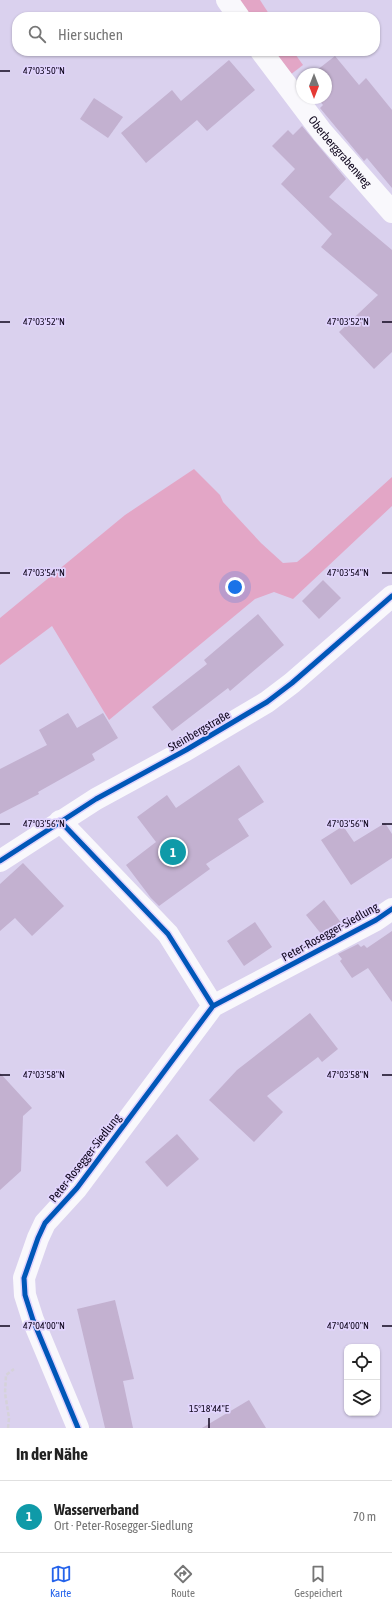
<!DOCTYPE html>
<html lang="de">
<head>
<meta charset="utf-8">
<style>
	body { margin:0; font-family:"Asap Condensed",sans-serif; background:#f6f6f6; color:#222 }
	.controls { position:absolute; right:12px; bottom:12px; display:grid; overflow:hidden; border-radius:8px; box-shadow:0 1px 3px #0004 }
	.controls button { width:36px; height:36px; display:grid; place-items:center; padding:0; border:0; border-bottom:1px solid #e0e0e0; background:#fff; color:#222; font:20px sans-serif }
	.compass { position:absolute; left:296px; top:68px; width:36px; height:36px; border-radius:50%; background:#fff; box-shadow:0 1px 3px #0004; rotate:180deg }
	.you { position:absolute; left:235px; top:587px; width:14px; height:14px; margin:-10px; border:3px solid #fff; border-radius:50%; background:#1a73e8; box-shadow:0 0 0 6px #1a73e833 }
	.badge { display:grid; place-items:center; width:26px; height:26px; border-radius:50%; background:#2563eb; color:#fff; font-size:13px; font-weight:700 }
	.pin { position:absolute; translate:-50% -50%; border:2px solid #fff; box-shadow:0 1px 4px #0006 }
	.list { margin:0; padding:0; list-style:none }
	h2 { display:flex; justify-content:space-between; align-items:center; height:52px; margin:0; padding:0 16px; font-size:17px }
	h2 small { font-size:13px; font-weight:400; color:#767676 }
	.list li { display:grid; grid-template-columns:26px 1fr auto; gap:12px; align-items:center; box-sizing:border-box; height:72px; padding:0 16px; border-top:1px solid #e0e0e0 }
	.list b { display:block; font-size:15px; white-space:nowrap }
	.list p { margin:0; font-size:13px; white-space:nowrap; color:#767676 }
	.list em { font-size:13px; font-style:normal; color:#767676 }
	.icon { flex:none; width:22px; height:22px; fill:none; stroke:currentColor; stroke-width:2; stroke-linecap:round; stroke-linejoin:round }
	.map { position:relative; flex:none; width:392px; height:1428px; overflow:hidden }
	.search { position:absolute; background:#fff; box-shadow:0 1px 3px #0004; left:12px; right:12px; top:12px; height:44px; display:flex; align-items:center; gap:10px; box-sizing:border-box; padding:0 14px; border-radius:16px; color:#767676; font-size:15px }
	.sheet { height:124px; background:#fff }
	nav { display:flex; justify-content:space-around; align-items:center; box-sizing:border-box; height:56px; border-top:1px solid #e0e0e0; background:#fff; font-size:11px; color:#767676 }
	nav a { display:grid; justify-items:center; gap:2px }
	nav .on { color:#2563eb }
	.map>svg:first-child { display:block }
	.green { fill:#e3a6c6 }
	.building { fill:#c3b1d0 }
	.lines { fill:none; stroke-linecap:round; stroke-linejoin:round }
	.path { stroke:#d5d2da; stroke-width:2.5; stroke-dasharray:4 2; stroke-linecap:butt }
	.street { stroke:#f9f8fc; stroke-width:22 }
	.secondary { stroke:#f9f8fc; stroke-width:22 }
	.cycleway-casing { stroke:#e1d4fd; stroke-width:8 }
	.cycleway { stroke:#0057b8; stroke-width:5 }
	.ticks { fill:none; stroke:#0f061d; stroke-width:1.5 }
	.labels { text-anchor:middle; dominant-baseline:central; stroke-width:3.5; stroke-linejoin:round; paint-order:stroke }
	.street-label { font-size:12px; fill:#0f061d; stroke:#e1d4fd }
	.ticks-label { font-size:10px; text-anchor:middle; fill:#0f061d; stroke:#e1d4fd; stroke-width:3.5; stroke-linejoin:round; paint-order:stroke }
</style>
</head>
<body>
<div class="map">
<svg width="392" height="1428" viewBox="0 0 392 1428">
	<rect width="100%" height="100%" fill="#dad1ee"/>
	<!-- green -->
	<g class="green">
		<polygon points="239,0 260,0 271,17 251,17"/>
		<polygon points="273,51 293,51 303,65 290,75"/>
		<polygon points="194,469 220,495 223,502 261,543 283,563 297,562 308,553 392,477 392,506 293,599 274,592 255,599 109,720 52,626 0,665 0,618 125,515"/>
	</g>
	<!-- building -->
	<g class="building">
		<polygon points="335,56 359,85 366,78 392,110 392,188 367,158 364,161 320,108 323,105 317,98 326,98 326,74 312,74"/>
		<polygon points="229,60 255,90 207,131 197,120 146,163 121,133 172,90 181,101"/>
		<polygon points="94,98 123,117 108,138 80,119"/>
		<polygon points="302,126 346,179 329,197 392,250 392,352 374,369 339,332 378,295 321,247 332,234 281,184 295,169 272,146 288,130 293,135"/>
		<polygon points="323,580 341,598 319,619 302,601"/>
		<polygon points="258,614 284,645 230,691 228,688 172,731 152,707 207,664 204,660"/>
		<polygon points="68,713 77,728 103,713 118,738 92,754 95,760 38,792 39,794 0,814 0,769 47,745 39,730"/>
		<polygon points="239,765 264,802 238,819 249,836 206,864 210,869 159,906 151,898 126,865 156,842 137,817 167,795 176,808"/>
		<polygon points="385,823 392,834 392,858 351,885 321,840 343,826 354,842"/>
		<polygon points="23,863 64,906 32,936 15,918 0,931 0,884"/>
		<polygon points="324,900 342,924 322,935 306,915"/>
		<polygon points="255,922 272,947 244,966 227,941"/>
		<polygon points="392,931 392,1002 368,968 352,978 340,961 342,959 338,954 358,944 361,947 364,945 367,948"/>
		<polygon points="310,1013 338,1049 322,1062 318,1057 267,1096 283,1112 254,1142 209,1100 237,1070"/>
		<polygon points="0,1073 32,1108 23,1116 21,1171 0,1190"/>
		<polygon points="177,1134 199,1159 167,1187 145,1162"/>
		<polygon points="115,1300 134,1379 123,1381 133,1428 105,1428 77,1309"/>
		<polygon points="249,1400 266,1428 202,1428"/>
	</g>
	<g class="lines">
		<!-- path -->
		<polyline class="path" points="8,1428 9,1418 5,1393 6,1375 14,1369"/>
		<!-- street -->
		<g class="street">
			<polyline points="227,0 239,17"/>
			<path id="s1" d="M261 51 322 132 392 212"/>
			<polyline points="60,821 168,934 213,1006"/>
			<polyline points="78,1428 33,1320 25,1295 24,1278 38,1238 45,1223 77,1188 213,1006 376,920 392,909"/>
		</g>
		<!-- secondary -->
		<polyline class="secondary" points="0,861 96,799 186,750 267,702 292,683 392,596"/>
		<defs>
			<g id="cycleway">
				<polyline points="60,821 168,934 213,1006"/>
				<polyline points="0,861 96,799 186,750 267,702 292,683 392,596"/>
				<polyline points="78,1428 33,1320 25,1295 24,1278 38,1238 45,1223 77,1188 213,1006 376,920 392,909"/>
			</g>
		</defs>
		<!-- cycleway casing -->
		<use href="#cycleway" class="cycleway-casing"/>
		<!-- cycleway -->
		<use href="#cycleway" class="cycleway"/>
	</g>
	<!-- ticks -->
	<path class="ticks" d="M0 71H10M0 322H10M382 322H392M0 573H10M382 573H392M0 824H10M382 824H392M0 1075H10M382 1075H392M0 1326H10M382 1326H392M209 1418V1428"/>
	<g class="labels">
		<!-- street labels -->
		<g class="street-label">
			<text stroke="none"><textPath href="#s1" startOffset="128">Oberberggrabenweg</textPath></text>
			<text transform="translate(199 731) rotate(-30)">Steinbergstraße</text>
			<text transform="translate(330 932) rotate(-29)">Peter-Rosegger-Siedlung</text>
			<text transform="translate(85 1158) rotate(-52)">Peter-Rosegger-Siedlung</text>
		</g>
	</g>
	<g class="ticks-label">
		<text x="44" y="74">47°03'50"N</text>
		<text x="348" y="325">47°03'52"N</text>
		<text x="44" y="325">47°03'52"N</text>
		<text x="44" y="576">47°03'54"N</text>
		<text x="348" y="576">47°03'54"N</text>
		<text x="44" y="827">47°03'56"N</text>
		<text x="348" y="827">47°03'56"N</text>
		<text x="348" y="1078">47°03'58"N</text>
		<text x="44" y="1078">47°03'58"N</text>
		<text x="348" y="1329">47°04'00"N</text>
		<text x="44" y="1329">47°04'00"N</text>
		<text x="209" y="1412">15°18'44"E</text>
	</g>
</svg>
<div class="controls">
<button><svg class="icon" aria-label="locate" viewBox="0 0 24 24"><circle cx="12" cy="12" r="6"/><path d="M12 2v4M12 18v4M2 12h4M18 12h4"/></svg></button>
<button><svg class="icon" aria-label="layers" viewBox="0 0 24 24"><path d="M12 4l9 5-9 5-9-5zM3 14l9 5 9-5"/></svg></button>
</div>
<svg class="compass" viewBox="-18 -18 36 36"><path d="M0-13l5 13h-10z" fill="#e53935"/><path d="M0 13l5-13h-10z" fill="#767676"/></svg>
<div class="you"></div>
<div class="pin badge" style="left:173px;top:852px;background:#0f9aa8">1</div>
<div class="search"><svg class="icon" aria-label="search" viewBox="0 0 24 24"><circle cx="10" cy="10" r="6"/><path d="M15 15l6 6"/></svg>Hier suchen</div>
</div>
<section class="sheet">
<h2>In der Nähe<small></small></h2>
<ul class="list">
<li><span class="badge" style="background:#0f9aa8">1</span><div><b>Wasserverband</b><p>Ort · Peter-Rosegger-Siedlung</p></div><em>70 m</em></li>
</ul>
</section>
<nav>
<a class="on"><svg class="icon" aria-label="map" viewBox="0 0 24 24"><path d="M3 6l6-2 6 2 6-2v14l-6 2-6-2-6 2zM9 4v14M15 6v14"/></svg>Karte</a>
<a><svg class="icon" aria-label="directions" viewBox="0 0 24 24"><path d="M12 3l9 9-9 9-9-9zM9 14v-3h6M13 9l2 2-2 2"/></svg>Route</a>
<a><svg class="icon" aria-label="saved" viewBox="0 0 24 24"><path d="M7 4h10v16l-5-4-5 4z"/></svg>Gespeichert</a>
</nav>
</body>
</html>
